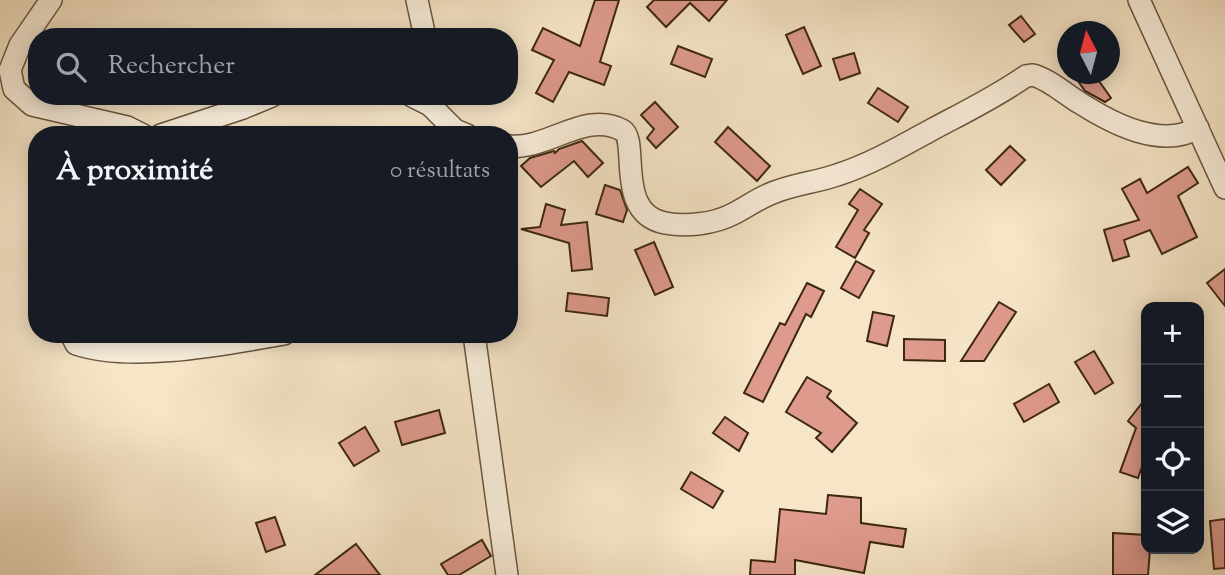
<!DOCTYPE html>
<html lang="fr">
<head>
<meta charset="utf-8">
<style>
	body { margin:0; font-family:"Sorts Mill Goudy",serif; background:#20242c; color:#f1f3f6 }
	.controls { position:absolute; right:21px; bottom:21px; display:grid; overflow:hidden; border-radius:14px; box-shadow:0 4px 18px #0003 }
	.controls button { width:63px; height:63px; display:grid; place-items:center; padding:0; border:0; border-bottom:2px solid #363941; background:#171b24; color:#f1f3f6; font:35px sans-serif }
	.compass { position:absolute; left:1057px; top:21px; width:63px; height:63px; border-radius:50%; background:#171b24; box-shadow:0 4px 18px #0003; rotate:354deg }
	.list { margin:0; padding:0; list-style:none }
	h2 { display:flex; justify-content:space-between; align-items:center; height:91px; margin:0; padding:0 28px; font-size:30px }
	h2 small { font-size:23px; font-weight:400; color:#9ea1a6 }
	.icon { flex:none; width:38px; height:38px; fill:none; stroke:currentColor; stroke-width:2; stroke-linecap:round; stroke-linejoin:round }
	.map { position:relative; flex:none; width:1225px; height:575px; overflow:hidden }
	.search { position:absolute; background:#171b24; box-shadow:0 4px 18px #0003; left:28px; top:28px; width:490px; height:77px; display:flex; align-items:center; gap:18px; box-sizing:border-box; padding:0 24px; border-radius:28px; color:#9ea1a6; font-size:26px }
	.panel { position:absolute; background:#171b24; box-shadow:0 4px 18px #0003; left:28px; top:126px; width:490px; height:217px; border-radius:28px }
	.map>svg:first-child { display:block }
	.building { fill:#de9a8c; stroke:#3c2711; stroke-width:2 }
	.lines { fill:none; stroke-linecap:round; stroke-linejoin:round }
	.minor-casing { stroke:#6a563e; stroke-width:24 }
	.minor { stroke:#f9eedb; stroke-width:21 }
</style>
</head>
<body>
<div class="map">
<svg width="1225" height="575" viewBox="0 0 1225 575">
	<rect width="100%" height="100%" fill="#f6e5c7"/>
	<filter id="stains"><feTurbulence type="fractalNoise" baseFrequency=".00286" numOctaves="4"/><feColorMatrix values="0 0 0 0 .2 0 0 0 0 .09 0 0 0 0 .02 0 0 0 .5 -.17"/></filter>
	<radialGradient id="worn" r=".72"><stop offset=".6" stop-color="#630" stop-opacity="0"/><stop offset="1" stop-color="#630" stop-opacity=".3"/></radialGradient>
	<!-- building -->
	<g class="building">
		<polygon points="595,0 619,0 600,62 611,66 604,85 569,72 553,102 536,93 554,60 532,50 543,28 580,46"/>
		<polygon points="654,0 727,0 709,21 690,3 666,27 647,7"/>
		<polygon points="1021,16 1035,34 1024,42 1009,25"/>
		<polygon points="804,27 821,66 803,74 786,35"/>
		<polygon points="678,46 712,59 705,77 671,64"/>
		<polygon points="854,53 860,73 840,80 833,59"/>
		<polygon points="1073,74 1094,74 1111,98 1105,102 1085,91"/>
		<polygon points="878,88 908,107 898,122 868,103"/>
		<polygon points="655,102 678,127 656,148 647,138 654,129 641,115"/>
		<polygon points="728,127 770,166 757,181 715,142"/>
		<polygon points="582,141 603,163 588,177 574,161 541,187 521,166 530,158 554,151 555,153 559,149"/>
		<polygon points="1010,146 1025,160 1001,185 986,170"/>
		<polygon points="1188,167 1198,183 1178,196 1197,237 1162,254 1150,230 1124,240 1129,256 1113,261 1104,230 1139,220 1122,189 1140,179 1147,193"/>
		<polygon points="605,185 620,190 627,210 623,222 596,214"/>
		<polygon points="860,189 882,204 864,230 869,233 855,258 836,247 858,210 849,204"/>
		<polygon points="546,204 565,210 561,225 587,222 592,269 572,271 569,243 521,229 540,227"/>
		<polygon points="654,242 673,287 655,295 635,250"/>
		<polygon points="856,261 874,271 859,298 841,288"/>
		<polygon points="1225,269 1225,306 1207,283"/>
		<polygon points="807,283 824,291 811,317 806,314 763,402 744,393 780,323 785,325"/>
		<polygon points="568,293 609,298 607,316 566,311"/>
		<polygon points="999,302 1016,312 984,361 961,361"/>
		<polygon points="873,312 894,316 887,346 867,341"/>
		<polygon points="904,339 945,340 945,361 904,360"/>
		<polygon points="1094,351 1113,383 1095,394 1075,362"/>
		<polygon points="807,377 831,391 827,397 857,423 832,452 816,438 821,433 786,412"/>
		<polygon points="1049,384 1059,402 1024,422 1014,404"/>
		<polygon points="1146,398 1146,455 1138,478 1120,472 1136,428 1128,421"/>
		<polygon points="439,410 445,433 402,445 395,422"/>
		<polygon points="725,417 748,433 739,451 713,433"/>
		<polygon points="365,427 379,451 354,466 339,443"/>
		<polygon points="691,472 723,491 713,508 681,489"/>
		<polygon points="828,495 861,498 861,523 906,529 903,547 870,542 864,573 795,560 795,575 750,575 751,560 775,562 780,509 826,514"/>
		<polygon points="275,517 285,545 266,552 256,523"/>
		<polygon points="1225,519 1225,568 1214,569 1210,521"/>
		<polygon points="1113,533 1146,535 1146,549 1150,549 1148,575 1113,575"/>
		<polygon points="482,540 491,556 459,575 448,575 441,564"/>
		<polygon points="356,544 380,575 315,575"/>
	</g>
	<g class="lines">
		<defs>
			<g id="minor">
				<polyline points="51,0 20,45 10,70 14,89 32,105 127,127 143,135"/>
				<polyline points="417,0 425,37"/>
				<polyline points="1139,0 1225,188"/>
				<polyline points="412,96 430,105 455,130 467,135"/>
				<polyline points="161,135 243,108 272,96"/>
				<path d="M509 146C548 150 585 110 622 130 640 140 614 213 665 223 686 227 714 224 733 214 747 207 760 197 775 192 795 184 817 182 837 175 871 164 902 146 933 129 965 112 996 97 1026 76L1033 75C1050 80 1065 94 1080 103 1113 124 1161 149 1198 128"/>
				<path d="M71 334 76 344C132 363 226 344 284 334"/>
				<polyline points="474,334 507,575"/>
			</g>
		</defs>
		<!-- minor casing -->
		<use href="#minor" class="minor-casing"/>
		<!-- minor -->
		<use href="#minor" class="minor"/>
	</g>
	<rect width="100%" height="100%" filter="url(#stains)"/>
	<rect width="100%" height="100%" fill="url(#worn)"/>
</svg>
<div class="controls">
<button>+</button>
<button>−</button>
<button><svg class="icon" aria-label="locate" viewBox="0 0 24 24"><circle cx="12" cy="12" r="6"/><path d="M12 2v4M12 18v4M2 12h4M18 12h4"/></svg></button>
<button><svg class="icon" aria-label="layers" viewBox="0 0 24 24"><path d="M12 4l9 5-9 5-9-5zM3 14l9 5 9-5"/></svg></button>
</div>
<svg class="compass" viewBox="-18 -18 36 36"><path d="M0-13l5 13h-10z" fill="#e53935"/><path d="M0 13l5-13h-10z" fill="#9ea1a6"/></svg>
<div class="search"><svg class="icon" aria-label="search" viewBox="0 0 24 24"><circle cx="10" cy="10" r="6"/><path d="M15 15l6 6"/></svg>Rechercher</div>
<section class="panel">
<h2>À proximité<small>0 résultats</small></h2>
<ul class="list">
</ul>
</section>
</div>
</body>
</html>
